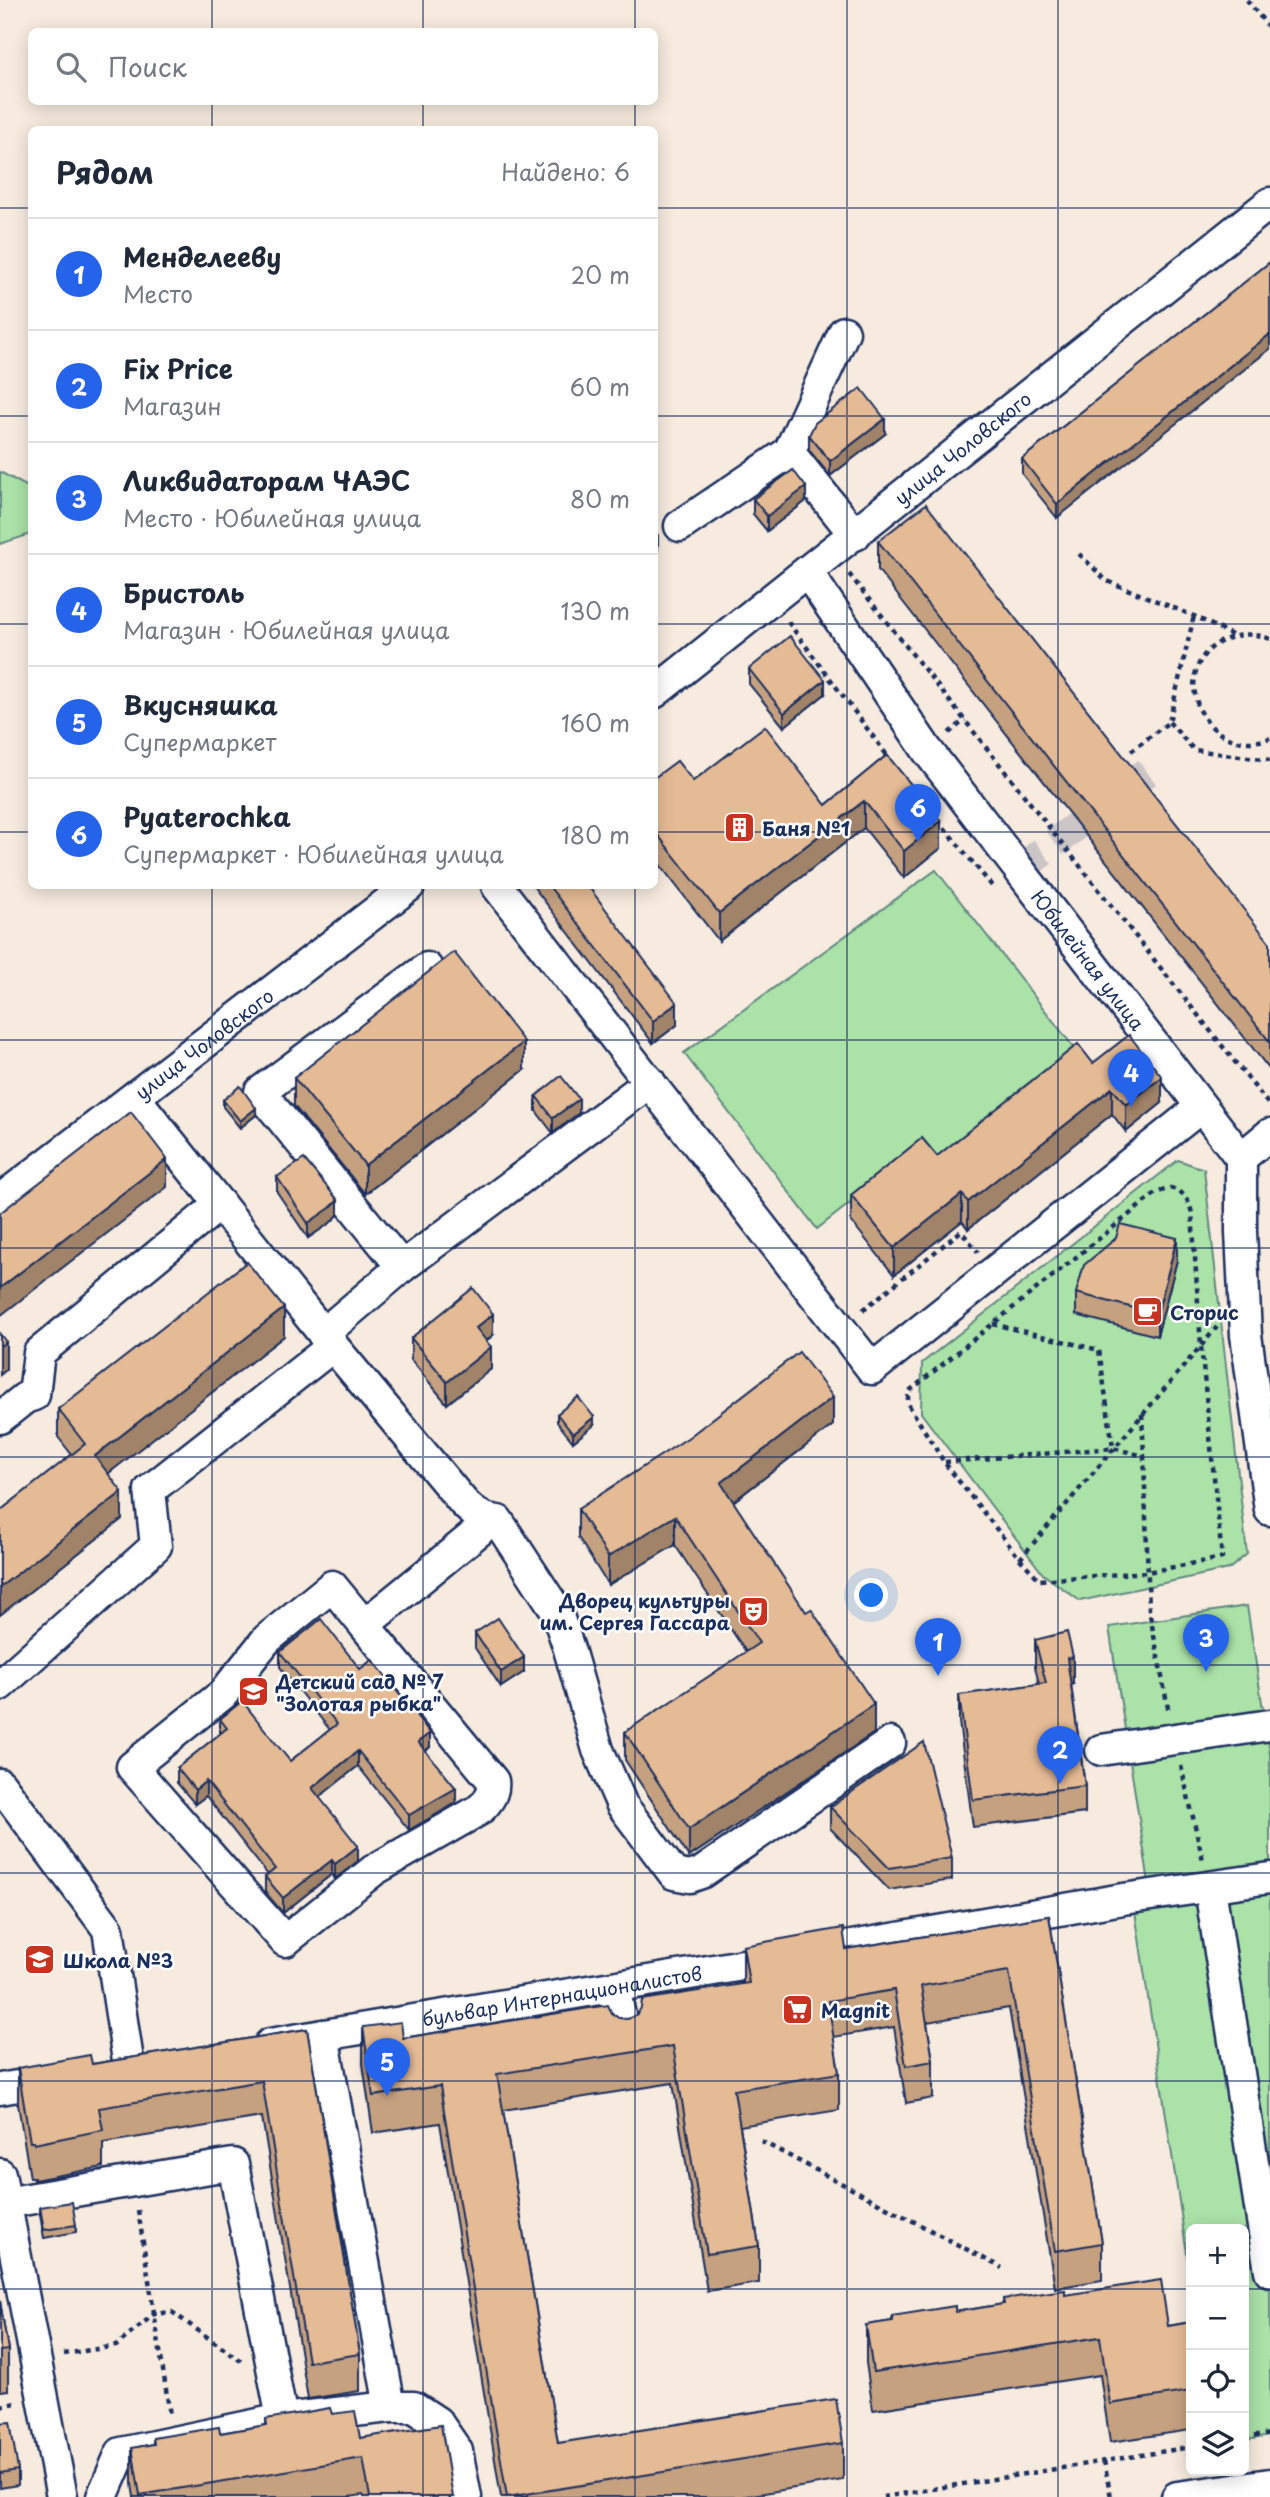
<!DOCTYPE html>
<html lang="ru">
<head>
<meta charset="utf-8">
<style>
	body { margin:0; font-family:"Playpen Sans",sans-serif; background:#f2f2f3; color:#1f2937 }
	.controls { position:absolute; right:21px; bottom:21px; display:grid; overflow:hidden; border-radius:10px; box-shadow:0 4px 18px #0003 }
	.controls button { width:63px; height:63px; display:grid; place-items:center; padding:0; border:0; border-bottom:2px solid #e0e1e3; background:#fff; color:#1f2937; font:35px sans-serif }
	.you { position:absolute; left:872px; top:1596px; width:24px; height:24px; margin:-18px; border:5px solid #fff; border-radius:50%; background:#1a73e8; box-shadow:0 0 0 10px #1a73e833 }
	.badge { display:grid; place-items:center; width:46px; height:46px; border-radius:50%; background:#2563eb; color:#fff; font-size:23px; font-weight:700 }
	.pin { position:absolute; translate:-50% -58px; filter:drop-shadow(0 2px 4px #0008) }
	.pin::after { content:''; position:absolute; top:37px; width:24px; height:21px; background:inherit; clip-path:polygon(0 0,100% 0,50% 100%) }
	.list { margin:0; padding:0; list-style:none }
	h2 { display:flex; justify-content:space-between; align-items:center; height:91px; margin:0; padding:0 28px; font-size:30px }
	h2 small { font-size:23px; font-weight:400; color:#747a83 }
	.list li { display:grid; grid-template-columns:46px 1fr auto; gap:21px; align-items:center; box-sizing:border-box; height:112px; padding:0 28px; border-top:2px solid #e0e1e3 }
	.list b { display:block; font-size:26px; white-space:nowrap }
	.list p { margin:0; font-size:23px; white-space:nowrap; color:#747a83 }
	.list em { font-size:23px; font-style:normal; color:#747a83 }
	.icon { flex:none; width:38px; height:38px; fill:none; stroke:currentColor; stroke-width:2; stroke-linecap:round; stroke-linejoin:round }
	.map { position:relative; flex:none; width:1270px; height:2497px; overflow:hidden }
	.search { position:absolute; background:#fff; box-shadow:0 4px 18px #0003; left:28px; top:28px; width:630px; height:77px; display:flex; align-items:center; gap:18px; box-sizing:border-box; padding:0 24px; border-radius:10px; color:#747a83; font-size:26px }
	.panel { position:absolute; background:#fff; box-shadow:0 4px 18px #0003; left:28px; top:126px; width:630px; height:763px; border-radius:10px }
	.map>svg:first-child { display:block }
	.green { fill:#aae2a7; stroke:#628882; stroke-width:2 }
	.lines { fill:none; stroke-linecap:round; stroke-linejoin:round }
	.minor-tunnel { stroke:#cbc5c5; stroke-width:30; stroke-dasharray:30 15; stroke-linecap:butt }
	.minor-casing { stroke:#1b2f5e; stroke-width:35 }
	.path { stroke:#1b2f5e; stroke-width:4.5; stroke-dasharray:5 5; stroke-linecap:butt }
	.minor { stroke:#fff; stroke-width:30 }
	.wall { fill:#c5a180; stroke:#1b2f5e; stroke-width:2 }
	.shaded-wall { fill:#a08368; stroke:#1b2f5e; stroke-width:2 }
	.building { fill:#e5bb95; stroke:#1b2f5e; stroke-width:2 }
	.grid { fill:none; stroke:#1b2f5e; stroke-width:2; stroke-opacity:0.55 }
	.labels { text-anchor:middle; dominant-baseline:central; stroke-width:5; stroke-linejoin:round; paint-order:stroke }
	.street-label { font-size:19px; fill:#1b2f5e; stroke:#fff }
	.poi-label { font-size:19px; font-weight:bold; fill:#1b2f5e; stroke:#fff; text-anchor:start }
</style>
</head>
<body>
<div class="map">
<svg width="1270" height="2497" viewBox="0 0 1270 2497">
	<rect width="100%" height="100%" fill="#f7ebdf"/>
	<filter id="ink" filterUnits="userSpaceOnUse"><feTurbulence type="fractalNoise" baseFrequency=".0143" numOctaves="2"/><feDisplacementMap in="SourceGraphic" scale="14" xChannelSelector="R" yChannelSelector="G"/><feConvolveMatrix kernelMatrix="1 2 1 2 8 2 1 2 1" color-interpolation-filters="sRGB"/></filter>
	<g filter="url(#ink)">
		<!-- green -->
		<g class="green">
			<polygon points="0,472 32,489 31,534 0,544"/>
			<polygon points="936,870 1075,1049 936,1163 923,1146 817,1229 684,1053"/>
			<polygon points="1178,1160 1204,1169 1247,1554 1229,1569 1080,1601 1043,1574 921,1413 922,1363"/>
			<polygon points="1247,1606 1270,1754 1270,2436 1246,2440 1244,2428 1244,2229 1191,2229 1191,2267 1189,2267 1134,1905 1152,1902 1109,1627"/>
		</g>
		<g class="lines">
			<!-- minor-tunnel -->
			<polyline class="minor-tunnel" points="1019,870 1147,772"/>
			<defs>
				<g id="minor">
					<polyline points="789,452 844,332"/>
					<polyline points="680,526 789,452 855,535"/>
					<path id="s1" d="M808 573 927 750 1241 1158V1232L1246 1335 1270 1510"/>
					<path id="s2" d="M654 693 1270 203"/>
					<polyline points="497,886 872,1369 1201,1107"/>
					<path d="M135 1098 333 1346 463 1502C473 1513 482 1519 498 1521L556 1610 569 1649 598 1750 622 1805 674 1874 690 1877 701 1873 890 1743"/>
					<polyline points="1241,1158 1270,1134"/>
					<path id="s3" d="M0 1200 409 886"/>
					<polyline points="402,1267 260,1092 427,968"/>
					<polyline points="323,1334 402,1267 650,1082"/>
					<polyline points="0,1418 25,1398 34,1395 39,1353 220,1204"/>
					<path d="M364 1625 493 1781C495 1793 488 1802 479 1810L374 1870 285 1941 132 1767 223 1694 267 1639 332 1586 364 1625 479 1531 487 1520"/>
					<polyline points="0,1685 156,1546 150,1490 333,1346"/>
					<polyline points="1101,1750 1270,1725"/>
					<polyline points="0,1784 108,1929 129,2067"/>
					<polyline points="1210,1888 1270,2271"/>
					<polyline points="614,1987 625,2039"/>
					<polyline points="323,2035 390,2407"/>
					<path id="s4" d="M270 2044 708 1971 1123 1899 1270 1878"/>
					<polyline points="0,2089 58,2079"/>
					<polyline points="0,2174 62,2497"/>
					<polyline points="5,2203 233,2164 282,2419 390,2407 414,2407 437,2422 457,2451 466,2497"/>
					<polyline points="102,2497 121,2453 282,2419"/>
					<polyline points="1177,2497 1270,2484"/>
				</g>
			</defs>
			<!-- minor casing -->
			<use href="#minor" class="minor-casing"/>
			<!-- path -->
			<g class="path">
				<polyline points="1247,0 1270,29"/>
				<polyline points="1079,554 1107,581 1194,616 1234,636"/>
				<polyline points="849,574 1269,1105"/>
				<polyline points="788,622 889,758"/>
				<path d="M1270 639C1256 633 1242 633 1227 639 1163 663 1201 763 1270 738"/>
				<polyline points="1169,722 1194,750 1270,760"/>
				<polyline points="949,733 965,720"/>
				<polyline points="1131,751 1169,722 1194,616"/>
				<polyline points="938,820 992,886"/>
				<path d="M1170 1188C1185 1192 1188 1199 1192 1213L1201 1346 1222 1558 1147 1572 1040 1580 1020 1559 944 1462 908 1404V1392L1156 1193Z"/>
				<polyline points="863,1310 961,1231 978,1252"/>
				<polyline points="993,1324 1099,1350 1113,1447"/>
				<polyline points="1142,1414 1144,1456"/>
				<polyline points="945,1462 1113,1448 1144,1456 1149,1610 1169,1713"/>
				<polyline points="1020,1559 1217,1327"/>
				<polyline points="1181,1766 1203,1860"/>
				<polyline points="761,2141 1002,2268"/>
				<polyline points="138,2210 170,2415"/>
				<polyline points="64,2354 116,2346 154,2314 172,2312 241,2361"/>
				<polyline points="0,2406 16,2403"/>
				<polyline points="1244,2438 1270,2434"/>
				<polyline points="1104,2461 1111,2497"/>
				<polyline points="883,2497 1191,2447"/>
			</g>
			<!-- minor -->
			<use href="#minor" class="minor"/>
		</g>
		<!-- wall -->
		<g class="wall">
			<polygon points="1270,262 1057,518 1022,474 1022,459"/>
			<polygon points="885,434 830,476 809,450 809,435"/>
			<polygon points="753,499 806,501 767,531 753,514"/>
			<polygon points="878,541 1270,943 1270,1070 878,570"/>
			<polygon points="749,669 825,694 784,727 749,684"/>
			<polygon points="887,755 941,848 904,878 864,828 719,941 654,857 654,778 693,781 826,805"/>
			<polygon points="533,886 588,886 677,1025 653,1043"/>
			<polygon points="1093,1063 1162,1103 1126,1132 1112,1114 968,1229 962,1221 894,1275 851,1221 851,1195 937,1156"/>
			<polygon points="524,1070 365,1194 294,1106 294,1078"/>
			<polygon points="536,1096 579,1113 553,1133 536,1111"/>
			<polygon points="223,1100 256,1115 240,1128 223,1107"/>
			<polygon points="277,1177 338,1215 330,1223 308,1238 277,1192"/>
			<polygon points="1116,1238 1177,1260 1157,1336 1076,1315 1076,1293"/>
			<polygon points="493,1335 486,1341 491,1369 447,1404 411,1360 411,1338"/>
			<polygon points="284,1336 108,1473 122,1519 0,1615 0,1511 72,1455 58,1437 58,1409"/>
			<polygon points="557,1414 594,1425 573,1442 557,1422"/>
			<polygon points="833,1425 733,1502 874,1733 689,1857 625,1760 625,1732 746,1652 675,1545 608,1585 578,1537 578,1509"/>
			<polygon points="475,1633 524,1672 501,1687 475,1648"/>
			<polygon points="1035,1640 1073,1684 1071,1684 1085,1786 1085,1813 973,1827 959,1722 959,1695 1039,1684 1035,1667"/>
			<polygon points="280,1652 360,1669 430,1747 426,1751 456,1803 409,1830 358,1766 319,1797 358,1861 335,1879 332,1874 283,1913 265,1892 265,1877 268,1875 206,1796 195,1804 177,1783 177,1768 220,1734 220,1719 290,1761 330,1730 280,1667"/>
			<polygon points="830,1807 952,1858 952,1880 889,1890 830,1828"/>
			<polygon points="1049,1916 1102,2243 1102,2280 1055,2288 1009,2008 927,2022 933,2061 933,2098 906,2103 894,2027 833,2037 839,2073 839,2110 740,2126 759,2246 759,2283 707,2291 673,2083 503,2110 558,2443 843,2443 843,2480 740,2497 501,2497 440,2123 373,2133 363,2064 363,2027 403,2038 612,2014 619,2018 628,2019 743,1983 743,1946 846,1949"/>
			<polygon points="307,2029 360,2354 360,2391 308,2399 262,2117 103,2143 103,2167 34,2180 34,2178 30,2178 18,2104 18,2068 92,2064"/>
			<polygon points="40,2207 76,2225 76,2232 44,2238 40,2215"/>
			<polygon points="1065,2295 1168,2326 1191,2322 1191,2430 1110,2442 1100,2375 873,2410 866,2363 866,2325 892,2321 892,2316 955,2312 1003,2304 1003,2299"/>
			<polygon points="0,2301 8,2350 8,2390 0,2391"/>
			<polygon points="332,2414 360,2438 453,2497 364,2497 363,2495 349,2497 134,2497 132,2484 132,2448 153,2444 153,2438 220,2433 266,2425 266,2419"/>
			<polygon points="0,2423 18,2470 18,2485 0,2488"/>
		</g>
		<!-- shaded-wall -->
		<g class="shaded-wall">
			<polygon points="1270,334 1270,349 1057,518 1057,504"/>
			<polygon points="885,419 885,434 830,476 830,461"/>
			<polygon points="806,487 806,501 767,531 767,516"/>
			<polygon points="658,536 658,551 654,555 654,540"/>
			<polygon points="825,680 825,694 784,727 784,713"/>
			<polygon points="864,801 864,828 719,941 719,913"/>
			<polygon points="941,821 941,848 904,878 904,851"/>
			<polygon points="677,1003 677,1025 653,1043 653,1021"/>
			<polygon points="524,1042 524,1070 365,1194 365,1165"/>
			<polygon points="1162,1077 1162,1103 1126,1132 1126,1105"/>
			<polygon points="1112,1088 1112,1114 968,1229 968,1202"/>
			<polygon points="579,1099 579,1113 553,1133 553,1118"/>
			<polygon points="256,1108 256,1115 240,1128 240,1121"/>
			<polygon points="167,1159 167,1187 0,1316 0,1288"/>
			<polygon points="962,1194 962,1221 894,1275 894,1248"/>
			<polygon points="338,1200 338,1215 330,1223 308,1238 308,1223"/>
			<polygon points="1177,1238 1177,1260 1157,1336 1157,1314"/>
			<polygon points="284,1308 284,1336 95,1484 95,1456"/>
			<polygon points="493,1314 493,1335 476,1350 476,1328"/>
			<polygon points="6,1342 6,1370 0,1375 0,1346"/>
			<polygon points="491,1347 491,1369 447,1404 447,1382"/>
			<polygon points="833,1397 833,1425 721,1511 721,1483"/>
			<polygon points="594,1417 594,1425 573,1442 573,1434"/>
			<polygon points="122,1492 122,1519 0,1615 0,1587"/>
			<polygon points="675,1516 675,1545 608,1585 608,1557"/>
			<polygon points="524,1657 524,1672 501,1687 501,1672"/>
			<polygon points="1073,1657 1073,1684 1067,1685 1067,1658"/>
			<polygon points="874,1704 874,1733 689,1857 689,1829"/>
			<polygon points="430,1733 430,1747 418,1757 418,1742"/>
			<polygon points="358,1751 358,1766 312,1803 312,1788"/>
			<polygon points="206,1781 206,1796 195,1804 195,1790"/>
			<polygon points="456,1788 456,1803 409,1830 409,1815"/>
			<polygon points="358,1846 358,1861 335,1879 335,1864"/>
			<polygon points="332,1860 332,1874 283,1913 283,1898"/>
		</g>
		<!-- building -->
		<g class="building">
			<polygon points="1270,262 1270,334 1057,504 1022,459"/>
			<polygon points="861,388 885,419 830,461 809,435 815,423"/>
			<polygon points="793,470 806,487 767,516 753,499"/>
			<polygon points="926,504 1270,943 1270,1042 878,541"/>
			<polygon points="790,636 825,680 784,713 749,669"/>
			<polygon points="765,726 826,805 887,755 941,821 904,851 864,801 719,913 654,830 654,778 677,761 693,781"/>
			<polygon points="549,886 588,886 677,1003 653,1021"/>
			<polygon points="454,952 524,1042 365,1165 294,1078"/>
			<polygon points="1129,1035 1162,1077 1126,1105 1112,1088 968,1202 962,1194 894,1248 851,1195 922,1138 937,1156 1078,1044 1093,1063"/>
			<polygon points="561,1076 579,1099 553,1118 536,1096"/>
			<polygon points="240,1086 256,1108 240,1121 223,1100"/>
			<polygon points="131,1112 167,1159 0,1288 0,1213"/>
			<polygon points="304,1159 338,1200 330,1208 308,1223 277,1177"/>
			<polygon points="1120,1224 1177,1238 1157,1314 1076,1293 1084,1265 1116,1238"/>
			<polygon points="247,1262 284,1308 95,1456 122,1492 0,1587 0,1511 85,1444 58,1409"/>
			<polygon points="473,1288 493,1314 476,1328 491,1347 447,1382 411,1338"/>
			<polygon points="0,1334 6,1342 0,1346"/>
			<polygon points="799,1352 833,1397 721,1483 806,1612 811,1609 874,1704 689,1829 625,1732 759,1643 675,1516 608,1557 578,1509 689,1437"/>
			<polygon points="578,1397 594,1417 573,1434 557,1414"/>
			<polygon points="498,1618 524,1657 501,1672 475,1633"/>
			<polygon points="321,1619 360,1669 372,1660 411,1709 430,1733 418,1742 456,1788 409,1815 358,1751 312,1788 358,1846 335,1864 332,1860 283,1898 265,1877 275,1869 206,1781 195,1790 177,1768 227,1728 220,1719 242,1701 290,1761 337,1724 280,1652"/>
			<polygon points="1067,1632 1073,1657 1067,1658 1085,1786 973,1800 959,1695 1046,1683 1035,1640"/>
			<polygon points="924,1742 952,1858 889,1868 830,1807"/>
			<polygon points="1049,1916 1102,2243 1055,2251 1009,1971 921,1986 933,2061 906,2066 894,1990 828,2001 839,2073 734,2090 759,2246 707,2254 673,2046 497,2074 558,2443 836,2399 843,2443 507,2497 440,2086 373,2096 363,2027 401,2022 403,2038 608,2005 612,2014 619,2018 628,2019 637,2014 641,2008 642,2000 749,1983 743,1946 843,1928 846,1949"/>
			<polygon points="307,2029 360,2354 308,2362 262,2081 99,2108 103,2130 34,2144 34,2142 30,2142 18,2068 90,2055 92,2064"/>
			<polygon points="72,2202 76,2225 44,2230 40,2207"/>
			<polygon points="1161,2280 1168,2326 1191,2322 1191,2391 1110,2404 1100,2337 873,2372 866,2325 893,2321 892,2316 955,2306 955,2312 1004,2304 1003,2299 1065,2290 1065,2295"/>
			<polygon points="0,2301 8,2350 0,2351"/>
			<polygon points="330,2408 332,2414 355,2411 360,2438 441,2425 453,2497 370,2497 363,2458 140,2495 132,2448 154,2444 153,2438 219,2427 220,2433 267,2425 266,2419"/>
			<polygon points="10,2422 18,2470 0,2473 0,2423"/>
		</g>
	</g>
	<!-- grid -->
	<path class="grid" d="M212 0V32M423 0V32M635 0V32M847 0V2497M1058 0V2497M212 102V130M423 102V130M635 102V130M0 208H32M654 208H1270M0 416H32M654 416H1270M0 624H32M654 624H1270M0 832H32M654 832H1270M212 886V2497M423 886V2497M635 886V2497M0 1040H1270M0 1248H1270M0 1457H1270M0 1665H1270M0 1873H1270M0 2081H1270M0 2289H1191M1244 2289H1270"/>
	<!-- icons -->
	<defs>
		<symbol id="building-square" viewBox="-11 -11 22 22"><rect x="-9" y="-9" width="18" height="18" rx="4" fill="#c8321e" stroke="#fff"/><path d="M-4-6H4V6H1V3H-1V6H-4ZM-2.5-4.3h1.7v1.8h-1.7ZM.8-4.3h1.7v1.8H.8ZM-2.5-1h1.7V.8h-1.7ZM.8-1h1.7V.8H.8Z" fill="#fff"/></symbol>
		<symbol id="cafe-square" viewBox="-11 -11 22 22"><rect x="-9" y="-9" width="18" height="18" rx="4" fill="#c8321e" stroke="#fff"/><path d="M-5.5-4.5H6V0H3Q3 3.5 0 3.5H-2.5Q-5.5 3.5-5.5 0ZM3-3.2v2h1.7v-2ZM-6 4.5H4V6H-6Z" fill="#fff"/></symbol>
		<symbol id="theatre-square" viewBox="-11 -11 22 22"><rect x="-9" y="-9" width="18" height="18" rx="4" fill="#c8321e" stroke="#fff"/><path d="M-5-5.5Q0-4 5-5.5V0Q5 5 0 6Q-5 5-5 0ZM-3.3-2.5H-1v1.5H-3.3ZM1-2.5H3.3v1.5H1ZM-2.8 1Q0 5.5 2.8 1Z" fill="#fff"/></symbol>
		<symbol id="school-square" viewBox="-11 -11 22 22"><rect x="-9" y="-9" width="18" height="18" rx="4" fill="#c8321e" stroke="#fff"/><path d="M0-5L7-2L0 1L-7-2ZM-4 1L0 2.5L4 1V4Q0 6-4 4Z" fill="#fff"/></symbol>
		<symbol id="supermarket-square" viewBox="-11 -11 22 22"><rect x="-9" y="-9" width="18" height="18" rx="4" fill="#c8321e" stroke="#fff"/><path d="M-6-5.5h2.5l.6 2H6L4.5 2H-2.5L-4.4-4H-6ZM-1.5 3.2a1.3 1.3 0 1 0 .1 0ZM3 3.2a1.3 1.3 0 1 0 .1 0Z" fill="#fff"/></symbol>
	</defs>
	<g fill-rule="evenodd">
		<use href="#building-square" x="722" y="810" width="35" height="35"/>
		<use href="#cafe-square" x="1130" y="1294" width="35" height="35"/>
		<use href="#theatre-square" x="736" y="1594" width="35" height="35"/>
		<use href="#school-square" x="236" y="1674" width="35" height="35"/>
		<use href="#school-square" x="22" y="1942" width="35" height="35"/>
		<use href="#supermarket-square" x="780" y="1992" width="35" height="35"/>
	</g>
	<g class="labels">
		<!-- street labels -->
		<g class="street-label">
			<text stroke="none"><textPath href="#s2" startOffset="394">улица Чоловского</textPath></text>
			<text stroke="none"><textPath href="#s1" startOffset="478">Юбилейная улица</textPath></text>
			<text stroke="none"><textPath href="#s3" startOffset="257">улица Чоловского</textPath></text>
			<text stroke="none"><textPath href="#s4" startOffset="296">бульвар Интернационалистов</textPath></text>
		</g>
		<!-- poi labels -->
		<g class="poi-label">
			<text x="762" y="828">Баня №1</text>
			<text x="1170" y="1312">Сторис</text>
			<text x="730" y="1600" text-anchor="end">Дворец культуры<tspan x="730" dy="22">им. Сергея Гассара</tspan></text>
			<text x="276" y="1681">Детский сад № 7<tspan x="276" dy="22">"Золотая рыбка"</tspan></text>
			<text x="63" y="1960">Школа №3</text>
			<text x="821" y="2010">Magnit</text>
		</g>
	</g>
</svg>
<div class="controls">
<button>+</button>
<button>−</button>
<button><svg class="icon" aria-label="locate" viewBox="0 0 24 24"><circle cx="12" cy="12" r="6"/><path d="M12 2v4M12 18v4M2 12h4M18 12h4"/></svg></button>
<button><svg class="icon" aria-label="layers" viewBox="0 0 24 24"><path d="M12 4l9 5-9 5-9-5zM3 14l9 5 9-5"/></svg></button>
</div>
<div class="you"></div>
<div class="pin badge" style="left:938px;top:1676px">1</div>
<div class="pin badge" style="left:1060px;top:1784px">2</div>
<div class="pin badge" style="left:1206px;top:1672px">3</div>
<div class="pin badge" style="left:1131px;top:1107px">4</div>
<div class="pin badge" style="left:387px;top:2096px">5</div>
<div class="pin badge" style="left:918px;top:842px">6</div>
<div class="search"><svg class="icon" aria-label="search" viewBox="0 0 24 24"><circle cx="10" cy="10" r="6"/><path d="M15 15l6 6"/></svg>Поиск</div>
<section class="panel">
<h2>Рядом<small>Найдено: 6</small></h2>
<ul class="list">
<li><span class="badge">1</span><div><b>Менделееву</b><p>Место</p></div><em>20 m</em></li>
<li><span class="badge">2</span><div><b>Fix Price</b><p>Магазин</p></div><em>60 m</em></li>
<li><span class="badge">3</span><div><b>Ликвидаторам ЧАЭС</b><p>Место · Юбилейная улица</p></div><em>80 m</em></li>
<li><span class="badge">4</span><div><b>Бристоль</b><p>Магазин · Юбилейная улица</p></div><em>130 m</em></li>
<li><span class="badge">5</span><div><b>Вкусняшка</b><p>Супермаркет</p></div><em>160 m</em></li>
<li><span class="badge">6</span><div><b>Pyaterochka</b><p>Супермаркет · Юбилейная улица</p></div><em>180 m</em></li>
</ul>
</section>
</div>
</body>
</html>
